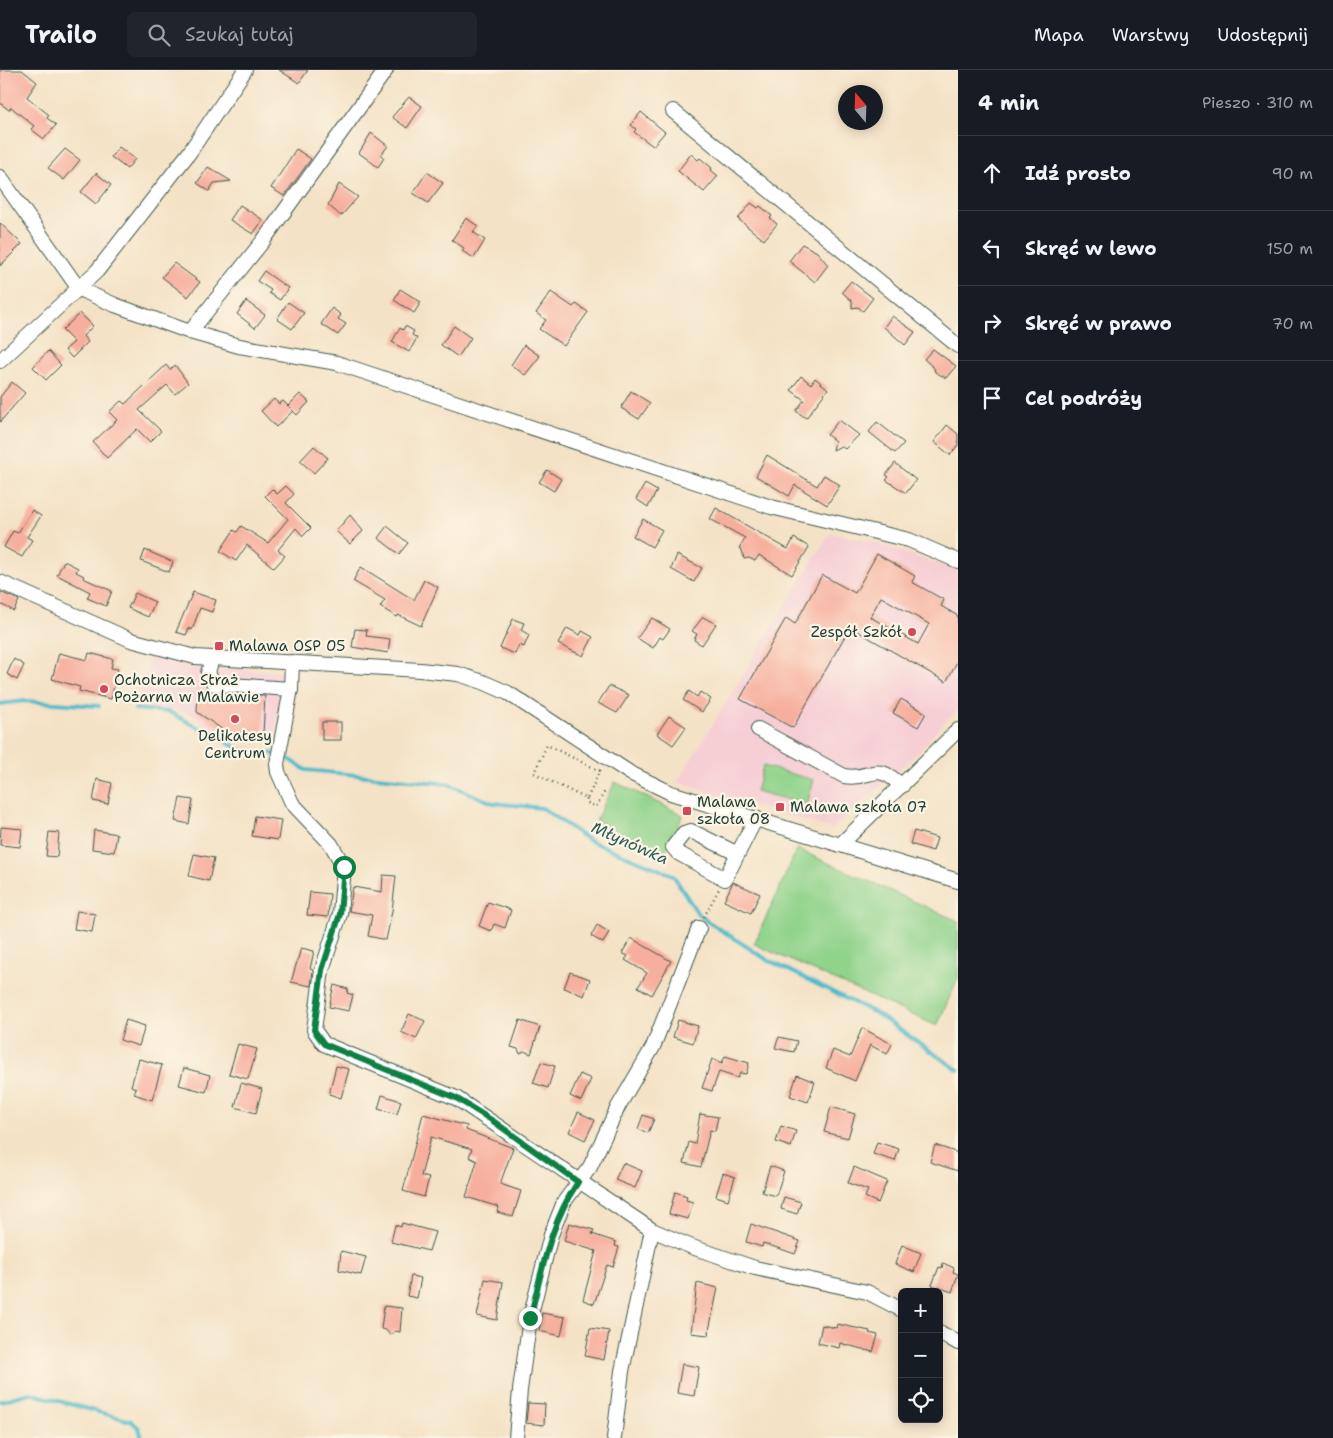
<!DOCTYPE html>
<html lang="pl">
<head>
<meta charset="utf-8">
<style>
	body { margin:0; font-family:"Shantell Sans",sans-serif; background:#20242c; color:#f1f3f6 }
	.controls { position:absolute; right:15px; bottom:15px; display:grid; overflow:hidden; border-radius:8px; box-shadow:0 2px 12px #0003 }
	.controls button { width:45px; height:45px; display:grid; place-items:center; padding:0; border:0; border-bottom:1px solid #363941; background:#171b24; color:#f1f3f6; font:25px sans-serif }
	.compass { position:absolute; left:838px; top:15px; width:45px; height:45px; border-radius:50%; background:#171b24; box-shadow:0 2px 12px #0003; rotate:341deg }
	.stop { position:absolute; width:15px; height:15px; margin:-11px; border:4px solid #0b8043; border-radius:50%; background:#fff }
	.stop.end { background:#0b8043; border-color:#fff; box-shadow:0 1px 5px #0008 }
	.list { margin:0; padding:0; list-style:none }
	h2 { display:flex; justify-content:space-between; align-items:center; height:65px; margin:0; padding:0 20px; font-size:21px }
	h2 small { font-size:16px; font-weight:400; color:#9ea1a6 }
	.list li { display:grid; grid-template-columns:32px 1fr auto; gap:15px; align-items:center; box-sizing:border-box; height:75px; padding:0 20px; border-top:1px solid #363941 }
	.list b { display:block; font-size:19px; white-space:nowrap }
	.list em { font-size:16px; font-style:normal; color:#9ea1a6 }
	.icon { flex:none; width:28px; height:28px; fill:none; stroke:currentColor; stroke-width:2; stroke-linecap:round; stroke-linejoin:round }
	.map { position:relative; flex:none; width:958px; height:1368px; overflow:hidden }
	header { display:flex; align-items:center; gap:30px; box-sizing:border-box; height:70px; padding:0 25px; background:#171b24; border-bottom:1px solid #363941 }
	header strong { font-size:24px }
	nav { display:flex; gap:28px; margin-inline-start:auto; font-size:18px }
	.search { width:350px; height:45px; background:#20242c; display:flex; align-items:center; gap:12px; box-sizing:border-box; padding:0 18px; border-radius:8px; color:#9ea1a6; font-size:19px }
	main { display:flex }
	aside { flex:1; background:#171b24 }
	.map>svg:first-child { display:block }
	.built { fill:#f6cfd5 }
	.green { fill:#90d38b; stroke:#588860 }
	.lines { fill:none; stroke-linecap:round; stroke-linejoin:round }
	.stream { stroke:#4ebac9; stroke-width:4 }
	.building { fill:#f7af9d; fill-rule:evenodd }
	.minor-casing { stroke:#3f564a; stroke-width:16 }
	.path { stroke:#3f564a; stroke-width:2.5; stroke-dasharray:1 4; stroke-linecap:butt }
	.minor { stroke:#fff; stroke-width:14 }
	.route { stroke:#0b8043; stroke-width:6 }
	.poi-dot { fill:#d1495b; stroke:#fcf5e5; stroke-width:2 }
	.labels { text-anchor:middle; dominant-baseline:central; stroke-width:4.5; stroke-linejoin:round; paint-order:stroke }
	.poi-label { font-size:15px; fill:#1f3d34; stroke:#fcf5e5; text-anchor:start }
	.water-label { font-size:16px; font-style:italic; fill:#2b5c59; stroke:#fcf5e5 }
</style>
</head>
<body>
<header>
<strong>Trailo</strong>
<div class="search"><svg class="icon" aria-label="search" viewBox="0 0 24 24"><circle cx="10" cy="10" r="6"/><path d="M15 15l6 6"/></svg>Szukaj tutaj</div>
<nav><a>Mapa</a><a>Warstwy</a><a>Udostępnij</a></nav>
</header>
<main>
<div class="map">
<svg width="958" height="1368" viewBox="0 0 958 1368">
	<rect width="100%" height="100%" fill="#fcf5e5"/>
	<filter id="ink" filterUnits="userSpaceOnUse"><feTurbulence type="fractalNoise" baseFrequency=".02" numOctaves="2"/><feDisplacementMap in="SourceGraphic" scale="10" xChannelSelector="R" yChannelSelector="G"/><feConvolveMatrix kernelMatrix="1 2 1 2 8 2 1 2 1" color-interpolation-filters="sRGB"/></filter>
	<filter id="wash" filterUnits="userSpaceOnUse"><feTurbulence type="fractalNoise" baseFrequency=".0096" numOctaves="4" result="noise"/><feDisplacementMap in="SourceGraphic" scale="20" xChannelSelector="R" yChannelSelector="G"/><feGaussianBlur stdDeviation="1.12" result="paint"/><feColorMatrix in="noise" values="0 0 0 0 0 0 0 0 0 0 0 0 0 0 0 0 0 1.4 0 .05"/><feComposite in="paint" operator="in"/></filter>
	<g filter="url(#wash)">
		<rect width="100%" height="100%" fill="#f4e2c6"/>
		<!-- built -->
		<g class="built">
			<polygon points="830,463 872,472 958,500 958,641 946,650 921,680 832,759 677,712"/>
			<polygon points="151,584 191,597 284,602 274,665 247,669 235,674 219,665 194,645 171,639 136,636"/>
		</g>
		<!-- green -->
		<g class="green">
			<polygon points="763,696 814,710 807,735 756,721"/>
			<polygon points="615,712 683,745 664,784 596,750"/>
			<polygon points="797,779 958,851 958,908 937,956 754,874"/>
		</g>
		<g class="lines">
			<!-- stream -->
			<g class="stream">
				<polyline points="0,634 25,631 99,636"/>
				<polyline points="135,639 169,642 241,680 276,684"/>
				<polyline points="283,685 306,700 448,714 493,733 542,738 590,771 673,805 698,844 707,851 766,889 877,944 958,1000"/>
				<polyline points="0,1331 30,1323 131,1351 139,1358 142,1368"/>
			</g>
		</g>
		<g id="blocks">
			<!-- building -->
			<g class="building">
				<polygon points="0,0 22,0 37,12 27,27 49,45 47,48 56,55 44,69 31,59 34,56 11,37 9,40 0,33"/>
				<polygon points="279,0 308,0 299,13"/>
				<polygon points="409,27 422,36 407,58 392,47"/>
				<polygon points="641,42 665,62 653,76 634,62 636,59 631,55"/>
				<polygon points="371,63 388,76 381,85 384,88 378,97 359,83"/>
				<polygon points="119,77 135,89 127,99 111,87"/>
				<polygon points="65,79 80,90 64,110 48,98"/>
				<polygon points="296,79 311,89 284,126 271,118"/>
				<polygon points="691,84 698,90 700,88 712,98 711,100 718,106 704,122 678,101"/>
				<polygon points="208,97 231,111 214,113 209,121 197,113"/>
				<polygon points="427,102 443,113 428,133 413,123"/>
				<polygon points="96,103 111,115 96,134 81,122"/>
				<polygon points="339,114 358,127 341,146 328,135"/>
				<polygon points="751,133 758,138 760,136 772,146 770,148 777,154 764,170 738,149"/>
				<polygon points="240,135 263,150 253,164 230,150"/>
				<polygon points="466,148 478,156 473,162 485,170 474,188 462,181 464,178 452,170"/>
				<polygon points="0,153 22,174 0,196"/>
				<polygon points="802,174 817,182 828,195 815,212 789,191"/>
				<polygon points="174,193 200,212 188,227 162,207"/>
				<polygon points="264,201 288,218 280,230 269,223 271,220 257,211"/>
				<polygon points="851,211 873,228 863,241 858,237 852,238 852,231 842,222"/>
				<polygon points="400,219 421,232 414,243 394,230"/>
				<polygon points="551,222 573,237 576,234 588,242 564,276 539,259 546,250 536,243"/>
				<polygon points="246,231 265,245 255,258 237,244"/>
				<polygon points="288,232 304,243 292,259 277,249"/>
				<polygon points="332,238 341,245 338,249 346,254 338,265 321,254"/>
				<polygon points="80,243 93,256 83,266 88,272 72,288 65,280 74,272 62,260"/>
				<polygon points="892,246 915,262 905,275 884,257"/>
				<polygon points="405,256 414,261 412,265 417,268 409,282 392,272 400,258 403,260"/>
				<polygon points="454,256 471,268 458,287 441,275"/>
				<polygon points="524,275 540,286 525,305 511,295"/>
				<polygon points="933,279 956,296 946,308 935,302 934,298 924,289"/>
				<polygon points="48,281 61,295 46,310 33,297"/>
				<polygon points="166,295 170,300 175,295 188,313 175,324 167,315 139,340 161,361 150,372 137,359 107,388 93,372 117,350 109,342 121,331 125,334"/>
				<polygon points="801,306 811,314 815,308 828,319 806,348 796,341 804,330 791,320"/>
				<polygon points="12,312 25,323 0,352 0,327"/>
				<polygon points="631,321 650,333 639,349 621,338"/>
				<polygon points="300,324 309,332 297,345 289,337 293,341 276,357 261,341 274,329 279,334 283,331 288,336"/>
				<polygon points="839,350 859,365 845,379 841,376 833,380 835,371 827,365"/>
				<polygon points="877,352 904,373 895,383 869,362"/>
				<polygon points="947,355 958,364 958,375 950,385 934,372"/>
				<polygon points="314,376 328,388 314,403 300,391"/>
				<polygon points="767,385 817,416 824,405 840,415 827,435 795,415 789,426 756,406"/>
				<polygon points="895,393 916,410 906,423 886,410 889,407 886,405"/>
				<polygon points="547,400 561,409 554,421 539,412"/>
				<polygon points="645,414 657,421 648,437 636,429"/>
				<polygon points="286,416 294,424 286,433 311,458 303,466 296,458 278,480 285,486 274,498 247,475 236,491 220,481 234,460 237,462 241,456 268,473 288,449 265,426 272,419 277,424"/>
				<polygon points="716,438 784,477 788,479 794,468 809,477 792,505 759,485 755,491 749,488 744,489 742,480 739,478 745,468 710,449"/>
				<polygon points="32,440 41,446 27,467 32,470 22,487 4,477 13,461 18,463"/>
				<polygon points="350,445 363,461 350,474 336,461"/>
				<polygon points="643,449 662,460 652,477 633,466"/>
				<polygon points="387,456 408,473 399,484 378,468"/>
				<polygon points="145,480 173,492 169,502 141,491"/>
				<path d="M877 484 915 506 912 512 944 530 941 536 958 546V590L946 612 850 557 793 658 740 629 786 548 795 554 822 505 855 523ZM881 527 929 554 918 574 870 547Z"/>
				<polygon points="677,485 702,498 694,512 671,499"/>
				<polygon points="64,491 78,498 76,502 84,506 83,508 112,521 106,536 87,528 90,522 57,505"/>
				<polygon points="361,497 414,530 424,510 438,517 421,556 398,545 397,547 380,537 385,530 353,511"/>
				<polygon points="0,522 19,530 14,541 0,534"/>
				<polygon points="193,522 216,530 212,542 200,538 192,560 189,558 186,565 176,562"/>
				<polygon points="135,523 155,532 148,547 128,538"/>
				<polygon points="703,547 716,554 702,575 694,570 697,564 692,561"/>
				<polygon points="652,548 670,559 663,569 660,567 653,578 637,568"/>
				<polygon points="513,549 524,553 521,560 529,565 524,577 519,575 515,584 500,578"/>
				<polygon points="567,558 580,565 582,561 593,567 583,586 558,574"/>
				<polygon points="355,559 367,560 366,566 390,569 388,583 352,577"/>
				<polygon points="59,583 87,590 89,583 113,589 111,598 118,599 111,629 79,621 80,617 52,609"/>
				<polygon points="14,589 24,595 17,610 7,604"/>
				<polygon points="609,616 629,625 617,643 598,633"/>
				<polygon points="198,619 213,623 265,626 263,664 226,662 197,642"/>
				<polygon points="689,621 697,627 700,622 711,629 702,642 683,630"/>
				<polygon points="901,629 926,643 918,657 893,643"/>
				<polygon points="669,646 686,657 673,675 657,664"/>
				<rect x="322" y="652" width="19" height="18"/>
				<polygon points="97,709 112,713 108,734 93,731"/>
				<polygon points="180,728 193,730 189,754 175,751"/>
				<polygon points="255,746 281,750 278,770 252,766"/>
				<polygon points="1,757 22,759 20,777 0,775"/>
				<polygon points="94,760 117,764 114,782 92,779"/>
				<polygon points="914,761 937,768 933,781 910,774"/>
				<polygon points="49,762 59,763 57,787 46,786"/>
				<polygon points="194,784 214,788 209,811 189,806"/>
				<polygon points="383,805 396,806 392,841 386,870 368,866 372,845 349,841 353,817 382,822"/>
				<polygon points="733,812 760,824 751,843 724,831"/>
				<polygon points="310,822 330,824 328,847 307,845"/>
				<polygon points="488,832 511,840 505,858 494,854 491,861 479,856"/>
				<polygon points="77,841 95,844 92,862 74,859"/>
				<polygon points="597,855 609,862 603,873 591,866"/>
				<polygon points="631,868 671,891 652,925 638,917 647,903 625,890 628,886 622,883"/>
				<polygon points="301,878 314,881 310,899 313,900 311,916 291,912"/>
				<polygon points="570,902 590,909 584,926 564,918"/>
				<polygon points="334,915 348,919 347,923 353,925 349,941 329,937"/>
				<polygon points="409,944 425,951 416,969 401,962"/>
				<polygon points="126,950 145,956 139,976 120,970"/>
				<polygon points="520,950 540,957 531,984 524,981 520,984 518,979 511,977"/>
				<polygon points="678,950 698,956 693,973 673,967"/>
				<polygon points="862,958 892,974 887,984 870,975 855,1011 826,998 833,980 850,987"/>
				<polygon points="779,967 797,971 794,982 775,978"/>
				<polygon points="238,974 257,979 248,1009 229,1004"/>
				<polygon points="725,986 749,993 746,1004 740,1003 738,1008 719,1002 712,1021 702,1018 712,989 722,993"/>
				<polygon points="139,989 162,995 152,1030 134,1024 136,1018 131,1016"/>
				<polygon points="541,992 555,996 548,1018 533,1013"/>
				<polygon points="336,996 349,999 341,1028 329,1024"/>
				<polygon points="184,998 210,1005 206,1022 179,1015"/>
				<polygon points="580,1004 591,1009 581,1031 570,1026"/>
				<polygon points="797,1005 815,1012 808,1032 790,1026"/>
				<polygon points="241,1013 262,1019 256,1043 235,1037"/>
				<polygon points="382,1025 401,1031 397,1044 378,1039"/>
				<polygon points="831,1037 855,1044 848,1068 824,1062"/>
				<polygon points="578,1042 595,1050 585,1070 569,1062"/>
				<polygon points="423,1044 467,1056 466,1060 513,1078 500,1114 521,1121 513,1147 497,1142 499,1137 466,1127 477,1091 469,1087 472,1079 431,1067 421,1106 429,1108 424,1127 403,1121"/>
				<polygon points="700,1044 718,1047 715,1061 710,1060 701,1097 684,1093 689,1072 695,1074"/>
				<polygon points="643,1045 654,1049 648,1063 638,1059"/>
				<polygon points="781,1056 796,1061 791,1077 776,1072"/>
				<polygon points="877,1072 899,1079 895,1091 873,1084"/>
				<polygon points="935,1075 958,1083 958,1101 930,1092"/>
				<polygon points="623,1093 642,1101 635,1118 615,1110"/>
				<polygon points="770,1096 784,1101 776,1126 762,1122"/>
				<polygon points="854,1097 887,1111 878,1133 865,1127 868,1120 848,1113"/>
				<polygon points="723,1103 735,1107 728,1130 716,1126"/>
				<polygon points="675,1122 687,1126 686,1130 693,1132 688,1149 669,1144"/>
				<polygon points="784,1127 801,1132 797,1144 781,1139"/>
				<polygon points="402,1153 435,1162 429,1181 391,1172 395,1155 401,1157"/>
				<polygon points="569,1153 594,1160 592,1164 616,1172 615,1176 619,1177 613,1197 607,1195 594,1234 583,1230 596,1181 564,1171"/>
				<polygon points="751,1154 800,1171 795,1184 763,1173 762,1177 746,1172"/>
				<polygon points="902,1175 921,1183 914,1202 895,1194"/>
				<polygon points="341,1181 366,1187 361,1205 339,1200"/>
				<polygon points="943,1193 954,1198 953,1202 958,1204 952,1222 932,1215 939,1197 942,1198"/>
				<polygon points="411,1206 421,1208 417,1228 407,1226"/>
				<polygon points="485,1209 503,1212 497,1250 477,1246"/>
				<polygon points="697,1213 718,1218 708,1265 691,1263"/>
				<polygon points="384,1236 402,1238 400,1262 396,1261 390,1265 386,1260 381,1259"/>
				<polygon points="542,1243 565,1247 561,1266 539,1261"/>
				<polygon points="837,1254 870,1261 869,1263 878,1265 873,1282 840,1273 839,1278 818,1273 822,1255 836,1258"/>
				<polygon points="590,1258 609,1261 604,1290 585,1286"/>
				<polygon points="682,1294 699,1297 694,1326 677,1323"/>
				<polygon points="528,1333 545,1334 544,1355 526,1353"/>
			</g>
		</g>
	</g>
	<g filter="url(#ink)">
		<use href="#blocks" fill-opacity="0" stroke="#3f564a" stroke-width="1"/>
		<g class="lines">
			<defs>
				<g id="minor">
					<polyline points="673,41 958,276"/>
					<polyline points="0,107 79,219 115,235 190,262 239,276 337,293 771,437 909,470 958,491"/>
					<polyline points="190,262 263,171 386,0"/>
					<polyline points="0,291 97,201 189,83 245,0"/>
					<polyline points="0,512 131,570 195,587 420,600 458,604 483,612 508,623 630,703 671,723 958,811"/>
					<polyline points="212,588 208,603 214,614 291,619"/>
					<polyline points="292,592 291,619 277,694 278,702 292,733 331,774 344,797 340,844 322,900 314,960 324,974 456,1028 652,1160 692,1177 755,1198 867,1222 902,1240"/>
					<path d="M758 659 844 706C873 711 873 689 902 716"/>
					<polyline points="840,775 958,660"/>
					<polyline points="738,784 691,761 684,763 673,777 678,783 725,809 756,748"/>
					<polyline points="939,1262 958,1273"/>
					<polyline points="516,1368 520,1320 530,1248 551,1165 564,1132 590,1097 618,1037 653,977 699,858"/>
					<polyline points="614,1368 622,1301 652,1160"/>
				</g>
			</defs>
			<!-- minor casing -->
			<use href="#minor" class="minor-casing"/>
			<!-- path -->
			<g class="path">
				<polyline points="600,701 547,675 534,703 587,729 601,698"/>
				<polyline points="587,729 586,732 596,737 605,721"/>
				<polyline points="704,847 719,819"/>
			</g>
			<!-- minor -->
			<use href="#minor" class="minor"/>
		</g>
	</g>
	<g class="lines" filter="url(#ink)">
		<!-- route -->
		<path class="route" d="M344 797 340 844 322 900 314 960 324 974 456 1028 493 1051 578 1112C550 1153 542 1201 530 1248"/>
	</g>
	<!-- markers -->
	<g class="poi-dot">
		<circle cx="912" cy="562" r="5"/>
		<rect x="214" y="571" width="10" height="10" rx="2.5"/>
		<circle cx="104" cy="619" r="5"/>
		<circle cx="235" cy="649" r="5"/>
		<rect x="775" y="732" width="10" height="10" rx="2.5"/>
		<rect x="682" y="736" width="10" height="10" rx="2.5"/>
	</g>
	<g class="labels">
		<!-- poi labels -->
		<g class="poi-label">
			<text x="902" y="562" text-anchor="end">Zespół Szkół</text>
			<text x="229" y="576">Malawa OSP 05</text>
			<text x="114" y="610">Ochotnicza Straż<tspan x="114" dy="17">Pożarna w Malawie</tspan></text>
			<text x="235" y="666" text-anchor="middle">Delikatesy<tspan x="235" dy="17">Centrum</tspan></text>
			<text x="697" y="732">Malawa<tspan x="697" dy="17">szkoła 08</tspan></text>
			<text x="790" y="737">Malawa szkoła 07</text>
		</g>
		<!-- water labels -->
		<g class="water-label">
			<text transform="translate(630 773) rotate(24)">Młynówka</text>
		</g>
	</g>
</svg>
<div class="controls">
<button>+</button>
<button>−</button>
<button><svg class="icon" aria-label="locate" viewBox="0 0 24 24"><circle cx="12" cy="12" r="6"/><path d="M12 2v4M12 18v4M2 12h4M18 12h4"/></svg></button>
</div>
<svg class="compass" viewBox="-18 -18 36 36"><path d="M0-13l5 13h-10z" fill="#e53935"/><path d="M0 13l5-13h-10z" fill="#9ea1a6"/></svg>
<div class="stop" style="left:344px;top:797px"></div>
<div class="stop end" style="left:530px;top:1248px"></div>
</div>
<aside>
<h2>4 min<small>Pieszo · 310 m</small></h2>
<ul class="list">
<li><svg class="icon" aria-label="ahead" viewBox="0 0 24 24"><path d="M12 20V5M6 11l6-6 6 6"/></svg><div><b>Idź prosto</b></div><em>90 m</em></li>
<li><svg class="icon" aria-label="left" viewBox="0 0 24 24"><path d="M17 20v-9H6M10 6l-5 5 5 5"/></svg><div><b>Skręć w lewo</b></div><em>150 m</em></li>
<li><svg class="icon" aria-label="right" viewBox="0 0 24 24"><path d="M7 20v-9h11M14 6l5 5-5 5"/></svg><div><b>Skręć w prawo</b></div><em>70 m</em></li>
<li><svg class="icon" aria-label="arrive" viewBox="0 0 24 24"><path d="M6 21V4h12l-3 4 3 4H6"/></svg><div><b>Cel podróży</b></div></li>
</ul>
</aside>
</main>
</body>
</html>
